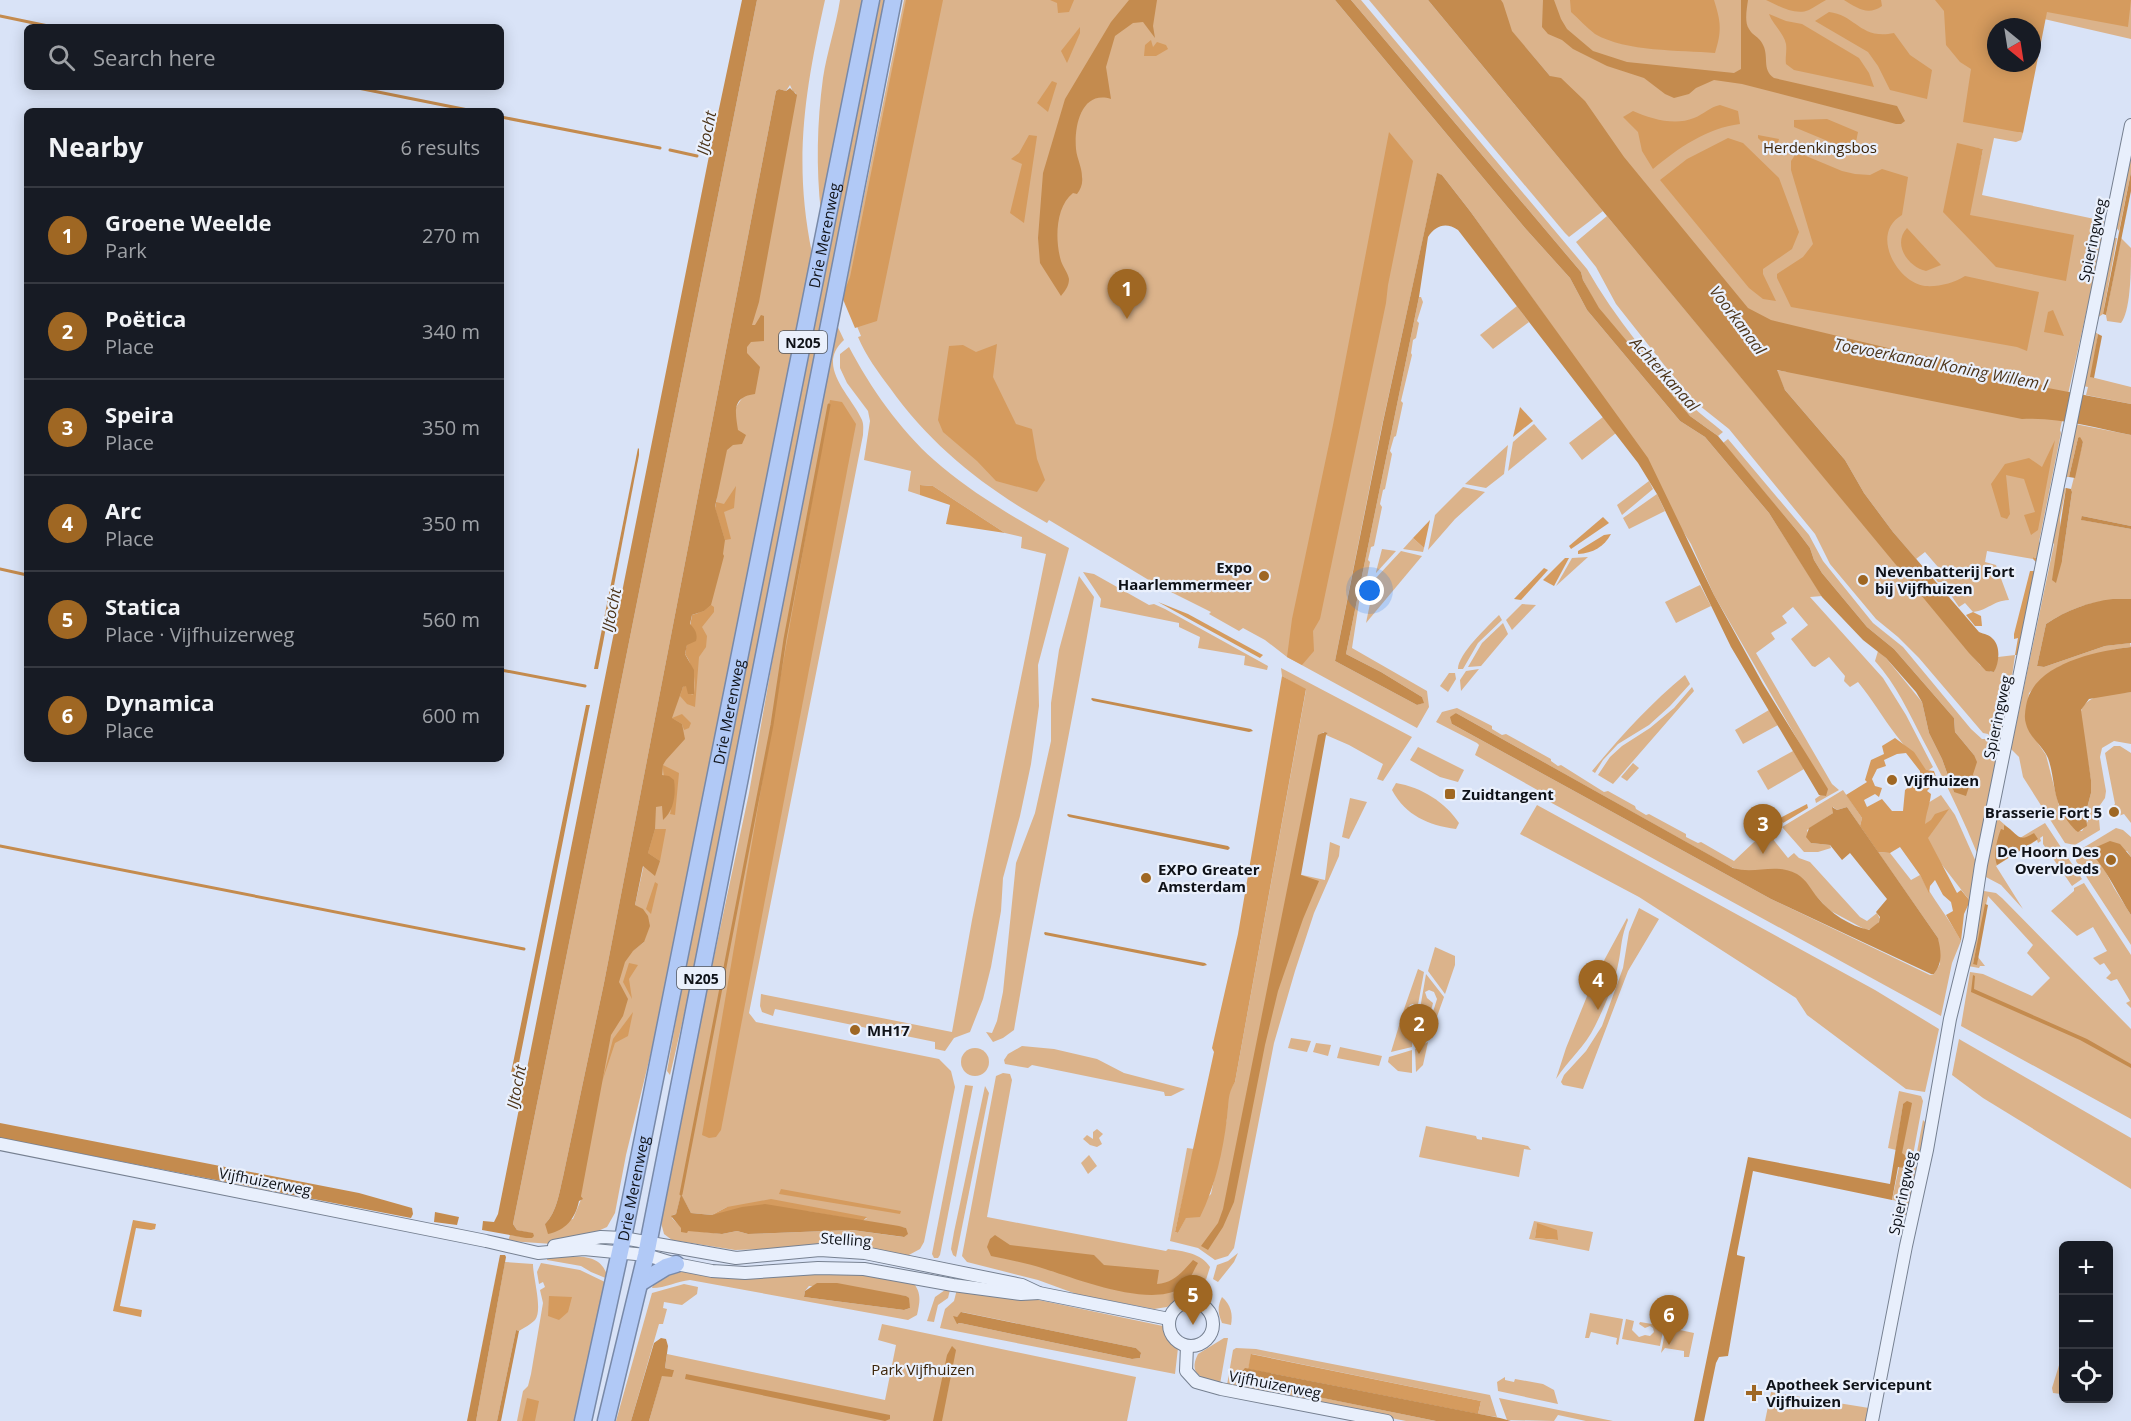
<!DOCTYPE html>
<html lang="en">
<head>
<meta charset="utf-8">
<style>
	body { margin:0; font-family:"Open Sans",sans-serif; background:#20242c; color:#f1f3f6 }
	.controls { position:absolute; right:18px; bottom:18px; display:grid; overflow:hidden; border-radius:9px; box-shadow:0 3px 15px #0003 }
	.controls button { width:54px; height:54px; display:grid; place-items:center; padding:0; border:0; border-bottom:2px solid #363941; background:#171b24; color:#f1f3f6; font:30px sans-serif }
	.compass { position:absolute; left:1987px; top:18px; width:54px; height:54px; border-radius:50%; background:#171b24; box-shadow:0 3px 15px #0003; rotate:150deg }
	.you { position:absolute; left:1370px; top:591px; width:21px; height:21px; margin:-15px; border:4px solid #fff; border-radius:50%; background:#1a73e8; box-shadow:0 0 0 9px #1a73e833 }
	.badge { display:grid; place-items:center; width:39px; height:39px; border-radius:50%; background:#9f6723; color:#fff; font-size:20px; font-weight:700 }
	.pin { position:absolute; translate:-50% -50px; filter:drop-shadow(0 2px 3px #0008) }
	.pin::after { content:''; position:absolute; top:32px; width:21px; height:18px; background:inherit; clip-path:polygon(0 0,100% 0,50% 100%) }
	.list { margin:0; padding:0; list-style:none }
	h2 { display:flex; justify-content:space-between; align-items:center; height:78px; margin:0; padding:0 24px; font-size:26px }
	h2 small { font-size:20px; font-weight:400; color:#9ea1a6 }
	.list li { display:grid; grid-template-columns:39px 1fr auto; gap:18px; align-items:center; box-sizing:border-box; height:96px; padding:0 24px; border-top:2px solid #363941 }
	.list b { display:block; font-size:22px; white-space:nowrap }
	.list p { margin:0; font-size:20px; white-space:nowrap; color:#9ea1a6 }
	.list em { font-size:20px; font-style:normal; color:#9ea1a6 }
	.icon { flex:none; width:33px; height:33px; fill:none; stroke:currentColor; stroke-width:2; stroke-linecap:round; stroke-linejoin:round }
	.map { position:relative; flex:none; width:2131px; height:1421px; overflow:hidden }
	.search { position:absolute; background:#171b24; box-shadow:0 3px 15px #0003; left:24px; top:24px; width:480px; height:66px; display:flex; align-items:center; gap:15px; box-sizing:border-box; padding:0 21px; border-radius:9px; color:#9ea1a6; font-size:22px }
	.panel { position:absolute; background:#171b24; box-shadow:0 3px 15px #0003; left:24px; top:108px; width:480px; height:654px; border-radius:9px }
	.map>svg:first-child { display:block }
	.green { fill:#dbb38b; fill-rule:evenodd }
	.forest { fill:#d59b5e; fill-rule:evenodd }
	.water { fill:#c48b4e }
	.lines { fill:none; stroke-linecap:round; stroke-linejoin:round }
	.stream { stroke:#c48b4e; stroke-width:3 }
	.secondary-casing { stroke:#768091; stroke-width:14 }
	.highway-casing { stroke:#7889a8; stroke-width:19 }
	.secondary { stroke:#e8effc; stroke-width:12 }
	.highway { stroke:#b1c9f6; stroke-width:16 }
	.poi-dot { fill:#9f6723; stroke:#eaf0fc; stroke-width:2 }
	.labels { text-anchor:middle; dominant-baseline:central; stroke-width:4.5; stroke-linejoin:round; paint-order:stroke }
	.shield { fill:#eaf0fc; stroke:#51555c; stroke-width:1.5 }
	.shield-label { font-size:14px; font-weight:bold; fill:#0f1218 }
	.park-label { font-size:15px; fill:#3d2509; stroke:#eaf0fc }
	.street-label { font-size:15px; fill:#0f1218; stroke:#eaf0fc }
	.poi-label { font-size:15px; font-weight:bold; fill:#0f1218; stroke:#eaf0fc; text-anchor:start }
	.water-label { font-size:16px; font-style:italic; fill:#4c3419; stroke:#eaf0fc }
</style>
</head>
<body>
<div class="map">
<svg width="2131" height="1421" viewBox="0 0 2131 1421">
	<rect width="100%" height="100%" fill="#d9e3f7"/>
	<!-- green -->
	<g class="green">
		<path d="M757 0H825C805 90 793 161 812 253L675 954 626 1155 615 1213 607 1227 598 1231 579 1235 553 1244 508 1241 510 1235 532 1238 530 1233 517 1230 513 1224ZM790 85 793 92 796 93 752 302 744 364 745 395C720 420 719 488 714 522 706 577 695 631 686 685L678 692 670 722 660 765 646 855 635 905 644 942 621 960 616 984 580 1196 582 1197 573 1219 545 1224C557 1212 559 1193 563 1177L604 983 776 91 779 89 786 91Z"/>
		<path d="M840 0H865L821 213C816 167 817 123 823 78 827 52 836 26 840 0Z"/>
		<polygon points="877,0 888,0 698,955 670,1075 667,1071 691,935"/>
		<path d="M904 0H1335L1525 228 1570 278 1587 310 1680 421 1705 437 1769 513 1822 596 1810 597 1883 678 1906 715 1933 767 1925 773C1917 759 1906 748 1896 735 1883 718 1872 699 1858 682L1850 687 1844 681 1845 676 1829 657 1815 667 1812 666 1791 639 1808 625 1793 607 1782 616 1787 623 1771 633 1775 639 1756 653 1832 784 1839 790 1816 803 1815 799 1822 794 1825 796 1801 746 1714 595 1691 544 1563 341 1470 211 1442 175 1437 174 1380 435 1335 661 1417 705 1423 703 1422 697 1381 672 1346 654 1419 297H1421L1423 302 1417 321 1419 323 1416 338 1413 340 1411 353 1412 355 1401 401 1403 403 1396 436 1394 437 1390 451 1392 454 1385 489 1383 490 1380 504 1382 507 1374 546 1371 547 1368 560 1370 562 1364 593 1360 596 1352 648 1427 691 1429 707 1417 728 1287 657 1265 640 1243 628 1239 631 1209 614 1211 612 1157 585 1049 520 1047 523C985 488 931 446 890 388 878 372 866 356 858 337L861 336 844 295Z"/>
		<path d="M1351 0H1361L1587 269C1615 318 1653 364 1691 405 1701 415 1713 423 1723 432L1718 436 1690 416 1598 308 1583 280 1581 272Z"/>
		<polygon points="1369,0 1428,0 1603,211 1569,237 1565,233"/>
		<path d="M1500 0H2131V39L2044 19V18L2032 27H1996V63L2018 132 2023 133 2021 140 2016 142 1994 138 1982 195 2104 221 2102 232 2104 233 2060 430 2061 433 2039 542 2042 546 2039 559 2033 557V559L1987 551 1985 562 1996 565 2009 600C1992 601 1989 610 1973 612L1965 603 1959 607 1942 582H1938L1929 572 1933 568 1938 567 1925 552 1916 559 1893 532 1864 493 1845 460 1785 390 1776 370 1787 372 1550 76 1509 28ZM1972 147 1983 149 1969 212Z"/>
		<polygon points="2131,149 2131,172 2119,231 2116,227"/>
		<path d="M1607 216 1980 665 1991 672H1994L1998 657 2015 655C2011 687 2004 720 2000 749L1988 734 1983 733 1919 658 1898 637 1876 619 1830 564 1815 534 1729 429 1695 402 1665 366 1616 304 1596 267 1576 242Z"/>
		<polygon points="2113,238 2117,238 2103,314 2097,318"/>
		<path d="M2121 238 2131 248C2131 268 2131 310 2121 323L2107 321 2106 315Z"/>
		<polygon points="1517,306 1529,322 1493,349 1480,335"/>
		<path d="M834 319 844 340C815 366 851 395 862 420 864 425 863 430 863 435L749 1013 756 1022 761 1023 939 1059 951 1071 955 1087 924 1242 920 1249 907 1256 850 1246 735 1250 672 1240 664 1234 659 1215 749 793 813 430ZM681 1195 691 1213 712 1215 727 1207 867 1218 863 1221 906 1228 903 1237 852 1230 748 1234 737 1231 722 1234 687 1230V1233L672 1218 673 1215 676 1214Z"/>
		<polygon points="2094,331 2098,334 2091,377 2131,387 2131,404 2086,395 2088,387 2083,386"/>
		<path d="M849 347C870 387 900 430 934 460 975 496 1022 522 1069 548L1038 665 1039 706 1031 764 1020 816 1003 878 1001 911 991 967 983 999 970 1032 954 1038 945 1051 935 1049V1042L775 1009 773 1016 762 1012 760 1006 761 994 952 1032 972 920 1046 554 1021 548 1022 537 1005 533 933 486 921 485 920 495 908 491 911 471 864 460 870 421 868 411 847 383 840 368V354Z"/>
		<polygon points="1603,417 1616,433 1582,460 1569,443"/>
		<polygon points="1534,424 1547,439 1508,471 1513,442"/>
		<path d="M2075 424 2131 435V526L2082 516V520L2131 529V599C2099 599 2073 606 2046 624L2037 666 2044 667 2105 646 2130 643 2131 647 2116 649 2060 666 2049 673 2029 693 2025 717 2028 729 2046 755 2059 806 2075 830 2082 831 2088 821 2086 812 2091 793V780L2080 716C2082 693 2114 693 2131 692V744L2114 741 2102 748 2100 757 2106 791 2105 798 2098 808 2100 830 2075 845 2065 843 2023 777 2019 757 2011 749 2054 544 2052 542 2062 489 2066 488 2060 518 2062 561 2072 492 2071 489 2083 442 2078 438 2069 477H2064Z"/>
		<path d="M1728 439 1809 535 1823 561 1873 623 1903 647 1971 729 1982 739H1987L1998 755 1977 853C1961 814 1943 777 1923 740 1909 713 1896 684 1875 661L1878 651 1886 658 1922 702 1929 733 1942 759 1954 792 1974 755 1955 732 1954 718 1894 649 1867 627 1822 573 1814 560 1810 548 1798 532 1723 443Z"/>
		<polygon points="1508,445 1504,474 1486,488 1465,484"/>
		<polygon points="1649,481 1653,489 1622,515 1617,505"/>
		<polygon points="1463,487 1485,492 1455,519 1428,550 1435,515"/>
		<polygon points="1657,494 1665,511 1629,529 1623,518"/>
		<polygon points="1413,538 1424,548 1423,552 1403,549"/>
		<polygon points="1382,549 1396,551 1376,573 1376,572"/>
		<polygon points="1401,551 1422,556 1366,623 1375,579"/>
		<polygon points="1588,557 1556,586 1572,558"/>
		<polygon points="1083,572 1094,574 1149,605 1154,604 1165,609 1259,661 1268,666 1267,670 1244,665 1245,656 1198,648 1200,637 1179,627 1179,623 1100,607 1101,599"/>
		<path d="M1079 576 1094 597C1069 742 1038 885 1014 1030L1003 1038 993 1042 986 1032 992 1033 997 1021 1003 992 1016 863 1035 813 1051 741V703L1059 650Z"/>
		<polygon points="1700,585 1711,606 1676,623 1665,602"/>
		<polygon points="1522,604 1536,605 1512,630 1506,620"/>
		<path d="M1499 615 1502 620 1478 643 1463 669H1458C1458 654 1488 626 1499 615Z"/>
		<polygon points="1503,623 1508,634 1481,666 1468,667 1482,643"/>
		<polygon points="1281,668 1412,737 1383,781 1377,779 1383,764 1349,745 1326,735 1328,733 1323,732 1293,873 1325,880 1330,842 1340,846 1339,856 1314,913 1295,971 1274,1043 1234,1248 1228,1256 1215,1260 1198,1248 1170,1241 1187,1148 1194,1149 1175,1232 1178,1233 1186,1217 1211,1194 1227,1118 1228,1092 1235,1082 1306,690 1282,676"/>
		<polygon points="1479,669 1461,691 1460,680 1466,671"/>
		<polygon points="1449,673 1455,673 1456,679 1448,692 1440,686"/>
		<path d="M1685 675 1690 684 1670 706 1649 725 1618 744 1603 760 1595 773 1592 771C1620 737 1650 704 1685 675Z"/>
		<polygon points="1692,687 1694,691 1613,784 1598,775 1610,757 1622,746 1650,728 1674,708"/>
		<path d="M1457 708 1492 726V729L1502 735 1506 734 1551 759V761L1558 766 1561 765 1604 792 1608 791 1635 806 1636 809 1646 815 1649 814 1686 834V837L1698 843 1701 842 1734 861 1771 826 1773 828 1768 833 1788 858 1794 853 1799 858 1810 862 1860 917 1867 921 1877 913 1880 919C1878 925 1873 930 1866 930L1829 910 1817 897 1786 870 1743 872 1729 866 1456 713 1452 724 1771 899 1930 975 1934 974 1940 964 1938 938 1878 852 1890 853 1911 880 1920 875C1932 898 1949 918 1961 941L1952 963 1941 1016 1539 796 1541 792 1475 755 1479 745 1477 743 1436 722 1442 712Z"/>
		<polygon points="1769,710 1778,725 1743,744 1735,730"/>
		<polygon points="2114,746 2120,746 2131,753 2131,823 2124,814 2113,818 2108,811 2115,804 2105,753"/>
		<polygon points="1418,747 1464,770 1458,782 1440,777 1410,760"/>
		<polygon points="1793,751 1804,769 1768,790 1757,771"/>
		<polygon points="1633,763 1639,768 1627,781 1621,777"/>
		<path d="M1396 783C1421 787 1445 802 1459 823L1456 829C1428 825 1406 816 1392 790Z"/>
		<polygon points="1843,790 1862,818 1860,826 1847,807 1837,810 1833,807 1833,813 1807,830 1811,843 1830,845 1831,848 1818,852 1804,852 1782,827"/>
		<polygon points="1941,795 1955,815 1976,862 1970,901 1905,817"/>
		<polygon points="1350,798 1367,802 1349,839 1342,837"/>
		<polygon points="1537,805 1875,990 1939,1029 1925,1092 1906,1089 1807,1015 1796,998 1639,897 1520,834"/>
		<polygon points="1997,818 2020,838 2045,823 2082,879 2072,886 2043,844 2043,836 2040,838 2041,841 2038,843 2037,840 1996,866 2023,909 2001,885 1984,876"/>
		<polygon points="2116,828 2123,830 2131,837 2131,857 2127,851 2092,854 2102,865 2114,888 2131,915 2131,945 2076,861 2078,851"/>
		<polygon points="2084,883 2131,955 2131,1008 2126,1003 2130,1001 2117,979 2111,981 2106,978 2111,973 2104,963 2100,965 2093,958 2107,951 2093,927 2077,936 2051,911 2074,891 2074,888"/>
		<polygon points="1984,891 1996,893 2002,898 2131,1029 2131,1119 1961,1026 1970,972 1983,974 2032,996 2050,978 2027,953 2033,945 1988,896 1973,964 1977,964 1978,957 1985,966 1980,966 1979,968 1968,966 1977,906"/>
		<polygon points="1639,908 1659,919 1628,971 1583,1089 1563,1085 1561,1082 1564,1075 1586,1051 1602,1026 1623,968 1629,932"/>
		<path d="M1627 918 1628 920C1621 937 1622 944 1619 960 1615 982 1605 1006 1595 1026 1585 1047 1568 1060 1556 1079L1566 1048 1594 979Z"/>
		<polygon points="1435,947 1455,956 1455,965 1445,994 1428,971"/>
		<polygon points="1418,969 1424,972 1417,1010 1413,1004 1410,1005 1406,1011 1407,1015 1411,1018 1416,1016 1413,1024 1402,1015"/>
		<path d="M1426 974 1444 997 1429 1039 1415 1046 1419 1017 1424 1021C1433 1017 1434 1008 1437 999L1434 992 1429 990 1425 992 1427 998 1433 1003 1431 1011 1423 1007 1420 1009Z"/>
		<polygon points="1401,1019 1413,1027 1412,1047 1391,1052"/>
		<polygon points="1291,1038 1311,1041 1307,1052 1288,1048"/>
		<polygon points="1959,1039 2131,1138 2131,1189 1983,1098 1952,1075"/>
		<polygon points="1428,1042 1423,1065 1416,1072 1415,1049"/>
		<polygon points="1316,1043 1331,1045 1328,1056 1313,1052"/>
		<polygon points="1022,1046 1054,1049 1097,1059 1124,1073 1185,1089 1171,1096 1165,1096 1164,1092 1032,1065 1028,1068 1005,1064 1004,1060 1008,1054"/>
		<polygon points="1340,1047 1382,1056 1379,1066 1337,1058"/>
		<circle cx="975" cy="1062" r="14"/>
		<polygon points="1412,1050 1412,1073 1398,1071 1388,1062 1389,1057"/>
		<path d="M1003 1073 1010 1074 1012 1080 987 1217 1166 1251 1168 1249C1183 1251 1201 1253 1210 1267L1205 1283 1211 1289 1205 1296 1190 1297 1178 1300 1167 1307 1154 1309 1079 1295 1038 1280 967 1262 962 1256 996 1076Z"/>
		<polygon points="965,1085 973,1086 940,1255 938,1258 934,1258 932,1254"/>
		<polygon points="985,1086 989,1093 956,1257 953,1255 951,1249 954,1232"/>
		<polygon points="1899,1091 1921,1096 1923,1101 1911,1166 1918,1167 1909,1215 1903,1215 1905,1202 1892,1200 1902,1153 1903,1104 1896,1150 1888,1148"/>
		<polygon points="1923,1120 1926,1123 1918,1163 1915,1162"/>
		<polygon points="1426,1126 1476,1136 1477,1139 1482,1140 1482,1137 1528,1146 1531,1150 1524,1149 1519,1177 1419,1157"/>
		<polygon points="1097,1129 1103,1134 1099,1138 1102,1144 1097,1147 1090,1145 1083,1139 1087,1135 1093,1139 1093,1132"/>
		<polygon points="1089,1155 1097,1166 1088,1174 1081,1163"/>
		<path d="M1534 1221 1593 1232 1589 1251 1529 1239ZM1537 1224 1557 1231V1240L1535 1238Z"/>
		<polygon points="1238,1253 1234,1262 1218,1282 1213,1279 1217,1265 1228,1261"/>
		<path d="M547 1257C572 1258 602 1249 608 1279L591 1272 581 1266 547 1260Z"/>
		<path d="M505 1262 533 1264C533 1278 543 1310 535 1320 531 1324 524 1328 519 1331L516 1330 497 1421H476Z"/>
		<polygon points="541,1263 580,1270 607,1283 575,1421 517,1421 523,1391 528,1386 531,1374 543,1303 540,1290 545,1287 543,1282 539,1284 537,1272"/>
		<path d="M674 1270 850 1271 912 1281C922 1293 920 1301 917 1315L908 1320 690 1280C677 1281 666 1288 652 1288L654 1282ZM809 1286 906 1296 910 1308 904 1310 804 1297 805 1291Z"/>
		<polygon points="684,1284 698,1287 697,1294 682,1305 664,1302 663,1308 667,1309 663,1324 659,1324 631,1421 616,1421 652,1293"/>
		<path d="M957 1289 1034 1299 1163 1326 1167 1339 1178 1348 1175 1374 940 1328 945 1309 954 1301ZM962 1312 1136 1348 1141 1354 1140 1358 1132 1359 960 1323 958 1324 957 1317Z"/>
		<polygon points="945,1290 950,1290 948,1298 938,1305 934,1322 927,1321 935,1297"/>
		<path d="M1222 1297C1231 1305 1233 1314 1231 1325L1222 1323C1218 1313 1217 1307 1222 1297Z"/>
		<polygon points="1590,1313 1623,1319 1618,1345 1616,1344 1617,1338 1591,1332 1589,1338 1585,1338"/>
		<polygon points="1626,1319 1634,1321 1632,1330 1639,1337 1645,1335 1650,1336 1654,1332 1653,1328 1650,1326 1645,1328 1639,1324 1640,1322 1664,1326 1660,1346 1622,1339"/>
		<polygon points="882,1324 1136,1377 1127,1421 649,1421 662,1375 674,1370 665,1368 667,1354 885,1400 896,1345 878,1340"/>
		<polygon points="1666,1327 1694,1333 1689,1357 1684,1357 1684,1351 1665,1348 1661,1353"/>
		<path d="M1224 1338H1228L1220 1384C1204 1378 1187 1376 1198 1354Z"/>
		<polygon points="1236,1348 1256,1349 1490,1395 1497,1417 1478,1414 1481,1401 1252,1354 1248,1369 1299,1393 1436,1421 1406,1421 1227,1385 1233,1350"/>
		<polygon points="2060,1362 2064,1363 2063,1385 2061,1394 2053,1393 2052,1388"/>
		<polygon points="1505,1377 1505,1380 1514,1382 1515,1379 1543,1384 1554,1390 1558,1404 1498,1391 1497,1382"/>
		<polygon points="1771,1392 1869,1408 1867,1421 1765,1421"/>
		<polygon points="1499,1398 1613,1421 1586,1421 1558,1415 1554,1421 1507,1420"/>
	</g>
	<!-- forest -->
	<g class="forest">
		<polygon points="906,0 943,0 877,321 855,328 842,297 850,277"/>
		<polygon points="1050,0 1074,0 1069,12 1058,13 1057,3"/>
		<path d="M1570 0H1714C1721 22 1722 31 1715 53 1680 50 1626 52 1595 34 1587 28 1579 19 1571 12Z"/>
		<path d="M1766 0H1826C1820 3 1815 7 1809 10 1795 16 1779 6 1766 0Z"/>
		<path d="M1844 0H1881L1882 6C1868 16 1857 8 1844 0Z"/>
		<path d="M1935 0H2131L2128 27 2047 12 2023 133 1963 122 1971 69 1960 62 1946 45 1944 11ZM1996 27H2032V63H1996Z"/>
		<path d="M1829 12C1856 15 1860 40 1894 33L1910 55 1932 70 1927 99 1890 90 1878 66 1868 52 1815 21Z"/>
		<path d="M1769 14 1786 21 1802 24 1859 58 1869 73 1874 87 1794 70 1786 64C1785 58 1787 51 1786 44 1784 33 1773 25 1769 14Z"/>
		<polygon points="1080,27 1080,33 1067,63 1061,51"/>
		<polygon points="1151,40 1153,47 1157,42 1166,45 1168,49 1156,56 1144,56 1145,45"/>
		<polygon points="1052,81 1057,83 1048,112 1037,103"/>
		<path d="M1720 105 1738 111 1740 124C1707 128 1678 148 1653 169L1642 151 1638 132 1623 117 1633 111C1651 119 1675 126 1694 118 1704 114 1710 107 1720 105Z"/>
		<polygon points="1827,119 1858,132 1854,152 1794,127 1794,120"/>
		<polygon points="1389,132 1413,161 1388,285 1386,303 1320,619 1313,631 1314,651 1302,665 1287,657 1292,619 1333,425"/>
		<polygon points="1029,135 1037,136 1024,223 1010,213 1022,164 1011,159 1019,153"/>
		<polygon points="1758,135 1779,139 1776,150 1772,152 1758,138"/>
		<polygon points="1728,138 1743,143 1779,178 1799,232 1792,249 1763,269 1763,274 1776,301 1763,299 1749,288 1660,180 1687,159"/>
		<polygon points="1957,143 1983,149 1970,215 2074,235 2066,281 1996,267 1943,212"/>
		<path d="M1799 153 1842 171 1855 174 1870 175 1882 169 1908 177 1902 215C1869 234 1898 283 1925 286 1939 287 1954 283 1965 276L2039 292 2027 351 2017 347 1791 307 1777 278V274L1803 257 1813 244 1791 170V161L1795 155Z"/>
		<path d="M1907 228 1941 265 1926 271C1908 267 1892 244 1907 228Z"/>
		<polygon points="2053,310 2064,336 2044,332 2048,312"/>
		<polygon points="997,344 993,377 1016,424 1032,429 1037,459 1045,480 1037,492 996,481 977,461 943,432 938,420 949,346 963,345 976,352"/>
		<polygon points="830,400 842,402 856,424 721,1130 716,1137 709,1138 702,1135 772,725"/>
		<polygon points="1520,407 1533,421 1513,437"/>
		<polygon points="2055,440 2038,530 2031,535 2024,515 2035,512 2024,479 2006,475 2010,514 2007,519 2001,517 1991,484 2005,464 2029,458 2042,467"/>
		<polygon points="920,485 933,486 1005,533 946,524 950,505 920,495"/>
		<polygon points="736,486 734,508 724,512 731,539 725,540 715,508 716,502 724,504"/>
		<polygon points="1603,517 1609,523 1571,549 1569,546"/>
		<polygon points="1430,520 1424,548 1413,538"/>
		<path d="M1611 534C1604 547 1593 553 1578 554V551L1604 535Z"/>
		<polygon points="2033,557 2039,559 2020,655 2015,655 2018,638 2014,639 2014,634 2030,571 2034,571 2036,562 2033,559"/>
		<polygon points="1565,558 1569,558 1554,586 1543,580"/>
		<polygon points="1544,568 1548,570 1521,600 1514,599"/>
		<polygon points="1158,602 1188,614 1263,655 1260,658"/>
		<path d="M711 605 714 607V612L702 627 707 636 706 647 699 657 695 707 687 704 680 696 683 687 686 685 692 695 694 693C696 679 693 666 685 654L692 615 704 611Z"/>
		<polygon points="1973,612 1981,616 1982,626 1975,626 1966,615"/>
		<path d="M1282 676 1306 689 1235 1082C1227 1094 1229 1104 1227 1118 1223 1151 1215 1187 1200 1217L1186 1218 1178 1233 1175 1232 1214 1052 1212 1048 1238 934Z"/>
		<polygon points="682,714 691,723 689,728 684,730 682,724 672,718"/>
		<path d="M1895 738 1914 752 1926 770 1934 771 1937 780 1927 791 1931 794C1930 804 1926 813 1925 824L1931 820 1935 814 1949 809 1928 838 1957 893 1961 890 1970 901 1964 914 1961 941 1946 915 1953 911 1951 902 1943 895 1935 880 1930 886 1929 893 1920 875 1900 847 1890 853 1878 852 1860 826 1862 818 1846 795 1867 782 1865 780 1871 760 1884 754 1882 746ZM1906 753 1920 771 1921 789 1911 785 1905 790 1903 811H1892L1882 799 1867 807 1864 800 1875 794 1879 797 1882 788 1875 786 1872 779 1877 769 1886 766 1884 760 1897 754Z"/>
		<path d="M663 765 679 773 675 815 670 814C675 800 662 781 663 765Z"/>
		<polygon points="1807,804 1808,808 1783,823 1780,818"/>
		<polygon points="655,829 666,829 660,861 648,853"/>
		<polygon points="655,882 658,884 651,914 646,909"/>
		<polygon points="629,963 638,965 629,979 632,999 623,982"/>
		<polygon points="633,1012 628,1036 615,1043 602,1082 613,1039"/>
		<polygon points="781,1189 901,1211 900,1214 779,1194"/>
		<polygon points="771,1199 867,1217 863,1221 807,1211 712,1215 727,1207"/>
		<polygon points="133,1220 156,1224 155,1229 151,1230 136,1228 120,1306 142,1310 141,1317 113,1311"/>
		<polygon points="1537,1223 1557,1230 1558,1240 1535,1238"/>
		<polygon points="549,1296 572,1297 568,1312 559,1320 548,1316"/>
		<polygon points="1251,1354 1481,1401 1478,1414 1248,1369"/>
		<polygon points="527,1398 539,1401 535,1421 522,1421"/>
	</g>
	<!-- water -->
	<g class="water">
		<polygon points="742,0 757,0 513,1224 517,1230 533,1233 534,1236 532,1238 526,1238 482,1230 483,1221 494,1222 498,1214 709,156"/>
		<path d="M1129 0H1157L1153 26 1155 38 1143 22 1133 23 1115 36 1106 67 1111 99C1081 90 1074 127 1076 149 1077 159 1082 167 1082 177 1083 183 1081 189 1077 194L1073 193C1055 207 1055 241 1061 261 1063 267 1068 273 1069 279 1069 286 1065 291 1061 296L1040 263 1038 238 1043 173 1065 99 1111 22Z"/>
		<polygon points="1335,0 1351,0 1581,272 1583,280 1599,308 1690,416 1718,436 1798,532 1810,548 1814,560 1822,573 1867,627 1894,649 1954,718 1955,732 1974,755 1977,762 1966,796 1954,792 1942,759 1929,733 1922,702 1916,692 1886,658 1863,640 1822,597 1769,513 1705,437 1680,421 1587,310 1570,278 1525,228"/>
		<path d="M1428 0H1501L1503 3 1512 31 1550 76 1561 78 1585 101 1624 157 1748 308 1771 320 1888 348 2022 376 2048 388 2131 404V435C2095 428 2059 417 2022 419L1777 370 1785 390 1845 460 1864 493 1893 532 1979 632C1984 634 1990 635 1993 639 2001 647 1999 663 1994 672L1986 671 1969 653Z"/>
		<path d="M1543 0H1554L1561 19 1567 29 1593 51 1627 62 1734 73 1741 69V0H1748C1747 8 1744 22 1749 29 1752 35 1759 37 1762 43 1770 56 1761 69 1774 78L1897 106 1905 121 1901 124H1896L1742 84 1714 80 1696 88 1689 94 1674 98 1665 94 1644 78 1607 66 1573 49 1562 40 1548 34 1542 27Z"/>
		<path d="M790 88 797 95 759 302 752 325H755L761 315 764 316V341L751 342 747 347V353L760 367 755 394C732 397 735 411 738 430L746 435 742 444 733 445 727 450 715 507 725 540 723 554 724 556 711 605 704 611 692 615 690 624C695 629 698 634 696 641L687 645 685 654 694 670V694H688L686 686 683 687 672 718 682 724 685 739 666 760 663 765 662 775 669 776 674 780C676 794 674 811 663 820L662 806 656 807 655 829 648 853 660 861 655 876 643 866 635 905 643 909 648 916 650 926 644 942 633 951 625 962 619 982 628 999 623 1016 611 1035 581 1196 583 1199 579 1201C575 1219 566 1230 548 1234L545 1224C557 1212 559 1193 563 1177L604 983 776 91 779 89 786 91Z"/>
		<polygon points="2131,172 2131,191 2106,315 2103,314"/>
		<path d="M1437 173 1442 175 1470 211 1648 458 1714 595 1763 684 1828 789 1826 796 1819 795 1731 647 1657 494 1638 463 1458 230C1446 222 1436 225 1428 237L1419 297 1346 654 1381 672 1422 697 1424 703 1417 705 1335 661 1383 422Z"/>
		<polygon points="2098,334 2102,336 2094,378 2090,377"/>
		<polygon points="2080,437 2083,442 2075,478 2069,477 2078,438"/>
		<polygon points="638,448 639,449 639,455 598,669 594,669"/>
		<polygon points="2066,488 2071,489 2072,492 2062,561 2056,583 2052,580"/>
		<polygon points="2082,516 2131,526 2131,529 2081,520"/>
		<path d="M2113 599H2131V643L2105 646 2044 667 2037 666 2046 624C2067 610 2088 602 2113 599Z"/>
		<path d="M2131 647V692L2089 699 2081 710 2091 780V793L2086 812 2087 826 2078 832 2075 830C2069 823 2063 816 2060 807 2053 792 2054 774 2048 758 2043 746 2029 737 2026 724 2024 718 2025 712 2026 706 2032 664 2096 651 2131 647Z"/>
		<polygon points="1092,698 1251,729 1253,731 1249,732 1093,701 1091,699"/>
		<polygon points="586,705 590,705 589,709 517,1073 511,1073"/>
		<path d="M1456 713 1733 868C1756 875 1774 862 1797 874 1807 880 1811 890 1818 898 1830 913 1850 926 1869 930L1879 922 1880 917 1876 912 1887 899 1850 853 1842 860 1830 845 1811 843 1806 837 1809 828 1833 813 1832 807 1837 810 1847 807 1938 938C1941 952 1943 962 1934 974H1931L1771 899 1452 724 1450 717Z"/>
		<polygon points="1325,732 1328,733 1326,735 1301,875 1319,881 1303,919 1278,991 1265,1045 1234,1202 1223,1227 1208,1250 1201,1246 1218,1223 1223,1209 1318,735"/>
		<polygon points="1068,814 1228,846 1230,848 1228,850 1069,817 1067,815"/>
		<path d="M2004 825C2018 833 2017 844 2034 833L2038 839 1997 865C1993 855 1997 839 2001 829L2004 830Z"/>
		<path d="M2110 841 2120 844 2131 857V915C2118 895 2108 872 2092 854L2094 848Z"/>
		<polygon points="1985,904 1988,905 1977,965 1973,964"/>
		<polygon points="1045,932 1205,963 1207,965 1203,966 1045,935 1044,933"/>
		<polygon points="1973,975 1975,976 1974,989 2087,1039 2131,1064 2131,1068 2080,1040 1971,992"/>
		<polygon points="1907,1101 1912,1103 1902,1153 1907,1157 1904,1168 1898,1167 1892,1200 1753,1171 1737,1253 1737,1255 1745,1257 1728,1356 1719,1357 1716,1363 1704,1421 1694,1421 1748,1157 1890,1184 1903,1104"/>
		<polygon points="0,1123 359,1193 412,1208 413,1214 411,1218 0,1138"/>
		<polygon points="681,1194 691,1213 712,1215 742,1207 765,1204 899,1226 906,1228 908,1234 904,1237 852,1230 748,1234 737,1231 722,1234 688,1231 687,1233 681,1232 681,1228 671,1216 676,1214"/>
		<polygon points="435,1212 459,1217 457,1225 434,1222"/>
		<path d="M995 1235 1010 1245 1094 1255 1104 1265 1159 1270 1157 1284C1174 1283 1182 1272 1193 1260L1198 1263C1192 1273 1189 1284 1179 1289 1148 1307 1077 1279 1045 1269 1028 1263 1009 1260 991 1256L987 1247 990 1239Z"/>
		<polygon points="500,1255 505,1255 506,1257 476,1421 467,1421"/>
		<polygon points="817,1283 837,1283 906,1296 909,1298 910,1308 904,1310 804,1297 805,1291"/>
		<polygon points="961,1312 1136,1348 1141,1353 1140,1358 1132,1359 960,1323 957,1324 953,1316 957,1317"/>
		<polygon points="516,1330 519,1331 501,1421 497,1421"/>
		<polygon points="661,1338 666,1339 668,1346 665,1368 674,1370 672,1377 662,1376 649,1421 631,1421 654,1343"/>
		<polygon points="952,1346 956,1350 942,1421 933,1421 947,1355"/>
		<polygon points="1245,1368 1500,1418 1511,1421 1436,1421 1239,1381 1239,1378 1237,1375 1239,1375"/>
		<polygon points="686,1374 890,1415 890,1419 885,1421 685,1379"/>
	</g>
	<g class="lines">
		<!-- stream -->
		<g class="stream">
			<polyline points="0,16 53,27"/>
			<polyline points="353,87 473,111"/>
			<polyline points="501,117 660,148"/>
			<polyline points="670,150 697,156"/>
			<polyline points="0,569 27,575"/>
			<polyline points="501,670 585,686"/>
			<polyline points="0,846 524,949"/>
			<polyline points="681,1194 772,725 785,639 829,405"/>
		</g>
		<defs>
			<g id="secondary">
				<polyline points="0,1144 486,1241 538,1253 584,1249 646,1255 676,1264 712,1271 745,1273 818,1268 864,1269 953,1285 1021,1294 1039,1293"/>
				<polyline points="554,1246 601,1237 623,1238 736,1258 820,1250 865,1253 1022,1285 1039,1293 1169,1319"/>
				<circle cx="1191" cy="1324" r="22"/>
				<polyline points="1187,1346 1186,1371 1196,1382 1221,1389 1387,1421"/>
				<polyline points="1872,1421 1906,1246 1927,1150 1950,1019 1970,938 1981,865 2131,125"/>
			</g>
			<g id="highway">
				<polyline points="640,1283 666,1267 676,1264"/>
				<path id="s1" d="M583 1421 623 1238 871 0"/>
				<polyline points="606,1421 646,1255 893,0"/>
			</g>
		</defs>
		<!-- secondary casing -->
		<use href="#secondary" class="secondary-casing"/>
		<!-- highway casing -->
		<use href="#highway" class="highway-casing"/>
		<!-- secondary -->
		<use href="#secondary" class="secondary"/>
		<!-- highway -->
		<use href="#highway" class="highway"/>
	</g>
	<!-- markers -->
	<g class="poi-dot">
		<circle cx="1264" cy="576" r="6"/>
		<circle cx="1863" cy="580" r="6"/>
		<circle cx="1892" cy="780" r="6"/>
		<rect x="1444" y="788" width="12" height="12" rx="3"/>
		<circle cx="2114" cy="812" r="6"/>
		<circle cx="2111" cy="860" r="6"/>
		<circle cx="1146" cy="878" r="6"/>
		<circle cx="855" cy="1030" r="6"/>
		<path d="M1751 1384h6v6h6v6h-6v6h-6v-6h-6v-6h6z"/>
	</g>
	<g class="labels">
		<!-- shield labels -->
		<g class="shield">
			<rect x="779" y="331" width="48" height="22" rx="4.5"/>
			<rect x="677" y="967" width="48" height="22" rx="4.5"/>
		</g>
		<g class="shield-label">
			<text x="803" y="342">N205</text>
			<text x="701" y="978">N205</text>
		</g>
		<!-- park labels -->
		<g class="park-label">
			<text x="1820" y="147">Herdenkingsbos</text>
			<text x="923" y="1369">Park Vijfhuizen</text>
		</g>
		<!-- street labels -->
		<g class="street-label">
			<text stroke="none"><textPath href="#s1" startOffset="1210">Drie Merenweg</textPath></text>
			<text transform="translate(2092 240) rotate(-78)">Spieringweg</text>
			<text stroke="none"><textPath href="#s1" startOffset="724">Drie Merenweg</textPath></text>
			<text transform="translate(1997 717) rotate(-78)">Spieringweg</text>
			<text transform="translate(265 1181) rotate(11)">Vijfhuizerweg</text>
			<text stroke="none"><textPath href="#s1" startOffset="238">Drie Merenweg</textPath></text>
			<text transform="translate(1902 1193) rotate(-78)">Spieringweg</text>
			<text transform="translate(846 1239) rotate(4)">Stelling</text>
			<text transform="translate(1275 1384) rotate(11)">Vijfhuizerweg</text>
		</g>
		<!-- poi labels -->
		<g class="poi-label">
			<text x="1252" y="567" text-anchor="end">Expo<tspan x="1252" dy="17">Haarlemmermeer</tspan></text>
			<text x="1875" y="571">Nevenbatterij Fort<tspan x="1875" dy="17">bij Vijfhuizen</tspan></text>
			<text x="1904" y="780">Vijfhuizen</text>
			<text x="1462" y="794">Zuidtangent</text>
			<text x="2102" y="812" text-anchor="end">Brasserie Fort 5</text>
			<text x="2099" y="851" text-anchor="end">De Hoorn Des<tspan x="2099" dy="17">Overvloeds</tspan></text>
			<text x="1158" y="869">EXPO Greater<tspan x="1158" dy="17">Amsterdam</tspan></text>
			<text x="867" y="1030">MH17</text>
			<text x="1766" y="1384">Apotheek Servicepunt<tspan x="1766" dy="17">Vijfhuizen</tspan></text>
		</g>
		<!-- water labels -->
		<g class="water-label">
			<text transform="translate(706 133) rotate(-79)">IJtocht</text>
			<text transform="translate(1738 320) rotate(53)">Voorkanaal</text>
			<text transform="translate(1941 364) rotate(11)">Toevoerkanaal Koning Willem I</text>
			<text transform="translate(1665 374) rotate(48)">Achterkanaal</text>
			<text transform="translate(611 610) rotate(-79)">IJtocht</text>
			<text transform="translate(516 1087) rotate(-79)">IJtocht</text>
		</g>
	</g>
</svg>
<div class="controls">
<button>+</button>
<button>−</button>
<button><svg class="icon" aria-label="locate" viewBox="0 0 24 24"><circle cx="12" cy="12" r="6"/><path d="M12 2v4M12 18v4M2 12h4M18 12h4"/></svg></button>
</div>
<svg class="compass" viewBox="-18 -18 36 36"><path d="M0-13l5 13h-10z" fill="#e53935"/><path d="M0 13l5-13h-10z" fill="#9ea1a6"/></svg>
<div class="you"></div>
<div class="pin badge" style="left:1127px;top:319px">1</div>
<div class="pin badge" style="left:1419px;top:1054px">2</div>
<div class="pin badge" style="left:1763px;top:854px">3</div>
<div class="pin badge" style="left:1598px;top:1010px">4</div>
<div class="pin badge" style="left:1193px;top:1325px">5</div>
<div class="pin badge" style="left:1669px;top:1345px">6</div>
<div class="search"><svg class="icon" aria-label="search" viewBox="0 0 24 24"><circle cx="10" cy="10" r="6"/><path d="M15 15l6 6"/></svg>Search here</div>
<section class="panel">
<h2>Nearby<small>6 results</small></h2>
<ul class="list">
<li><span class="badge">1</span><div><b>Groene Weelde</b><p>Park</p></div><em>270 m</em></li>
<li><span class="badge">2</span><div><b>Poëtica</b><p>Place</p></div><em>340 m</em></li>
<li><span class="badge">3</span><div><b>Speira</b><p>Place</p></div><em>350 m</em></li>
<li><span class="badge">4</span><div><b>Arc</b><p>Place</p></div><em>350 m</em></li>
<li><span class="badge">5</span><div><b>Statica</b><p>Place · Vijfhuizerweg</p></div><em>560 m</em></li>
<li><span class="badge">6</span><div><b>Dynamica</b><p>Place</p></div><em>600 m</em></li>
</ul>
</section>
</div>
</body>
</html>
